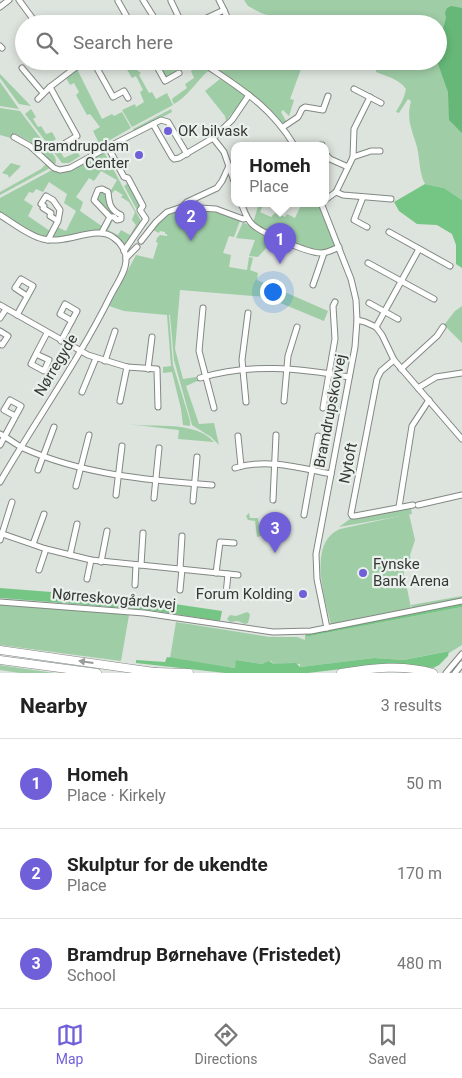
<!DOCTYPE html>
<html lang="en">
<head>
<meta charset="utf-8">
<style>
	body { margin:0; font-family:Roboto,sans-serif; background:#f6f6f6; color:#222 }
	.you { position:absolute; left:272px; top:291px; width:18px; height:18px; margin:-12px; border:4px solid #fff; border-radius:50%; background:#1a73e8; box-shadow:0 0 0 8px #1a73e833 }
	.badge { display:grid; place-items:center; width:32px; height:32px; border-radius:50%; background:#6f5fd9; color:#fff; font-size:16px; font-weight:700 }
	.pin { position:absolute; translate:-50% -41px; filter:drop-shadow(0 1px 2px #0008) }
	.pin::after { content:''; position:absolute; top:26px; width:18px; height:15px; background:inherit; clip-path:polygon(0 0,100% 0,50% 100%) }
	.popup { position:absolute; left:231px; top:142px; width:98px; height:65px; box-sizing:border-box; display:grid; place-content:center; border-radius:10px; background:#fff; filter:drop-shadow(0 1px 4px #0005); font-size:16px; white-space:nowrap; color:#767676 }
	.popup b { font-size:19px; color:#222 }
	.popup::after { content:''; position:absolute; left:50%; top:100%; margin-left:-10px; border:10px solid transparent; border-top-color:#fff }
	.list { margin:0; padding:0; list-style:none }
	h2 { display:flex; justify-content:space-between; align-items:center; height:65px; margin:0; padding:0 20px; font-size:21px }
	h2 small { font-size:16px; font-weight:400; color:#767676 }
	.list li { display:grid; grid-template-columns:32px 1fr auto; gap:15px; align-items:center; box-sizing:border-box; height:90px; padding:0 20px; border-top:1px solid #e0e0e0 }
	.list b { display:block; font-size:19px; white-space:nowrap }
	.list p { margin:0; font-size:16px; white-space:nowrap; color:#767676 }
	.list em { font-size:16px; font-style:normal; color:#767676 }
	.icon { flex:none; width:28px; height:28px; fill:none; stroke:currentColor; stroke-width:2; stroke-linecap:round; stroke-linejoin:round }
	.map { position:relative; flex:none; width:462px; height:673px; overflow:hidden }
	.search { position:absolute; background:#fff; box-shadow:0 2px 8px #0003; left:15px; right:15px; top:15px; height:55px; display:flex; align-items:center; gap:12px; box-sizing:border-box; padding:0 18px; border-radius:28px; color:#767676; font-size:19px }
	.sheet { height:335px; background:#fff }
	nav { display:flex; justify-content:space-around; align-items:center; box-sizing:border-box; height:70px; border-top:1px solid #e0e0e0; background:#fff; font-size:14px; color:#767676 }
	nav a { display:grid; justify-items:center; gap:2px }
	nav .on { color:#6f5fd9 }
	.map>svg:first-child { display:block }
	.green { fill:#9fcda6 }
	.forest { fill:#75c685 }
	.water { fill:#67b878 }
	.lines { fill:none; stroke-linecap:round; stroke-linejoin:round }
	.minor-casing { stroke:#828883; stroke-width:7 }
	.highway-casing { stroke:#828883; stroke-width:9 }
	.minor { stroke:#fff; stroke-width:5 }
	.highway { stroke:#fff; stroke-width:8 }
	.oneway { fill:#9a9c9a }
	.poi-dot { fill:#6f5fd9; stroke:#eaf0eb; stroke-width:2 }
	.labels { text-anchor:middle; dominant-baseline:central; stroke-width:4.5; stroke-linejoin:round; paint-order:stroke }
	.poi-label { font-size:15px; fill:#363836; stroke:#eaf0eb; text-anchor:start }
	.street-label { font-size:15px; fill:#363836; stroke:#eaf0eb }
</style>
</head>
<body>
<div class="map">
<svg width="462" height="673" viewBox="0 0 462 673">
	<rect width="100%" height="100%" fill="#dde3dd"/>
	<!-- green -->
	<g class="green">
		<path d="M244 0H462V200L444 188 425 184C419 173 420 159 417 147 412 129 406 120 411 101L408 99 399 113 396 112C401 103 404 99 406 89 399 79 386 76 376 72V70L350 61H438V24H296L261 13 248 6Z"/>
		<polygon points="120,61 133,61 138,71 141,73 139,75 149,93 152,92 156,99 167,93 173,105 132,127 122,110 135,104 136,107 144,102 140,92 143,90 136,76 132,78 126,68 124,69"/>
		<path d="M191 61H193L208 71C196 82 187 97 174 104L172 100 173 98 187 88 185 84 194 78 191 71 196 67Z"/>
		<path d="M223 61H254L259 66 264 61H304L290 99 294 100 289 116 283 110 281 112 286 121 284 124C262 99 240 84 213 66Z"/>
		<polygon points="172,62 177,72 165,78 161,69"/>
		<polygon points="83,65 84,67 78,71 102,119 112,114 114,116 122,112 131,128 89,152 86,147 98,141 93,131 100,127 90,114 87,115 76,95 79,92 74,83 70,85 66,78"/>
		<polygon points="0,74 31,106 19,104 0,78"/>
		<polygon points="220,79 245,95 245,97 226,121 225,116 205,91"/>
		<polygon points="0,82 19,109 0,106"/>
		<polygon points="0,108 20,111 55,157 56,161 55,165 31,145 31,142 14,133 11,138 0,135"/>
		<polygon points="31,109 36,117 33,119 38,127 41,126 46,134 52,132 56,139 53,141 57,150 59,149 64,158 77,152 80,156 69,163 62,163 25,114"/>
		<polygon points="171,109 172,112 134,132 133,129"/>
		<path d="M104 152 142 223 124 247 105 231 111 220H113L108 230 118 235 121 230 130 235 136 225 132 220 135 212 129 202 121 197 123 195 115 190 111 194 110 192 117 180 101 171 94 181 89 178 76 197 83 202 80 211 103 227 101 230C84 231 69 238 52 237L57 227 66 231 76 211 64 203 67 194 49 182 43 192 36 189 33 193 29 192 24 200 33 206 28 216 50 231 46 237H37L0 215V198L54 169 64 172Z"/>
		<polygon points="11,163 21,166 9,178 8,175 2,173"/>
		<polygon points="46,164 50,168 0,195 0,192 41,169"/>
		<polygon points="129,183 141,205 144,219 143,221 124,186"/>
		<polygon points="99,191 105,191 114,213 113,216 98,204 96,197"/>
		<path d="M259 203H264L260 212 271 217 275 213 285 217 287 214 295 218 302 203H318L336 246C332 248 327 251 322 251 304 252 268 232 253 223Z"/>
		<polygon points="177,209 223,213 240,221 234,237 229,236 223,253 231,255 229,267 247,270 249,257 253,258 250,270 258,273 257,280 328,311 324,321 266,297 180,290 175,349 183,379 196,377 197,380 204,378 186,386 199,424 214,423 219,445 211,437 192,425 174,360 170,315 169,315 173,365 190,421 190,426 183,425 181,409 172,372 163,373 163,367 171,366 167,315 124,311 109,306 136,255 153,259 158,243 156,242 157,238 160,235 167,236 167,234 165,234 165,232 160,231 159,233 153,230 161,219"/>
		<polygon points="243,222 270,237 266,248 258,257 249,256 255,240 236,238"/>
		<polygon points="462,306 462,343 444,325 455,311"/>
		<path d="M127 424C153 428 195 420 214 442L178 439 179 430Z"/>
		<polygon points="411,508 412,514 339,527 350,519"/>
		<polygon points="249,513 250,518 258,518 260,534 284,529 284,531 257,537 255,521 248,520 246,516"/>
		<path d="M409 514 415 540 410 555 411 562 402 564 411 608 331 624C325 598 307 543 340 529Z"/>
		<polygon points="462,596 462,598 412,608 411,605"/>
		<polygon points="0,603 129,615 121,661 0,645"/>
		<polygon points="462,607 462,645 449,653 448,651 404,660 374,658 300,667 300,664 274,664 271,661 262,664 237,660 235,668 170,658 176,622 270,637 297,637 305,640 305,637"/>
		<polygon points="247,612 249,613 250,615 248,623 245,624 238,621 230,622 227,619 230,615 236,616"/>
		<polygon points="0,665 6,666 54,673 20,673 0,670"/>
	</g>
	<!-- forest -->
	<g class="forest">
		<polygon points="425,184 444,188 462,200 462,268 456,264 456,245 452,234 437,225 417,224 399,211 394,202"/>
		<polygon points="0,588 141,599 222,611 220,621 149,610 0,598"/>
		<polygon points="462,603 462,607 305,637 306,634"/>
		<polygon points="449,651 448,656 439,665 433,668 391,663 308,673 225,673 136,663 136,660 165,662 167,657 235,668 236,660 262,664 269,661 274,664 296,663 300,667 374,658 404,660"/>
	</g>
	<!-- water -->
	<polygon class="water" points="451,6 462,8 462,133 449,120 448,92 437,61 438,47 446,18 445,13 447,8"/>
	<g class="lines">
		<defs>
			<g id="minor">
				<polyline points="19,0 33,19"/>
				<polyline points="143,0 158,24"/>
				<polyline points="219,0 224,10"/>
				<polyline points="118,1 131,24"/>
				<polyline points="171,1 182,24"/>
				<polyline points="0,7 9,0"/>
				<polyline points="85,21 87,24"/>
				<polyline points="145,24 154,18"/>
				<polyline points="194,24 224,10 230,24"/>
				<polyline points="259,24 263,22 265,24"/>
				<polyline points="0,46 2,48"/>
				<polyline points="67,61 73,68"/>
				<polyline points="93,61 113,97 124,91 128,98"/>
				<polyline points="154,61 165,81 179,73"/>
				<path d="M200 61C239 88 269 104 294 145"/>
				<polyline points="22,68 43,93"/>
				<polyline points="50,87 77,136 64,144"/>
				<polyline points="354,89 381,103"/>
				<polyline points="38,99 50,87 84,61"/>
				<polyline points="153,124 172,157 174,159 179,158 213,138 232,120 249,95"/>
				<polyline points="283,127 298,117 302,109 305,107 323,110 328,96"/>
				<polyline points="14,137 30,146 54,168 60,170 70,168 108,147"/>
				<polyline points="213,138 224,152 235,184"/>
				<polyline points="321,145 322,145"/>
				<polyline points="325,153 330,159 348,167"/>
				<polyline points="353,157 371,151 380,151"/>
				<path d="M102 189 108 192C109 203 110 210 121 215V219L117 220 114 217H110L94 200 98 190Z"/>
				<polyline points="336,192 343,195 391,199"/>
				<polyline points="363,197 354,220 367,227"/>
				<polyline points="325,200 336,192 353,157 354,129 370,97"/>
				<path d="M241 203C244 210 246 218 252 224 261 233 308 253 321 253 327 253 333 250 339 247"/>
				<polyline points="321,203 351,279 356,300 357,320 355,347 316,554 317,579 327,628"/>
				<polyline points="182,207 216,209 243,219 247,218"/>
				<path d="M0 215C13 223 29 236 43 239 67 245 96 224 114 238 120 242 127 252 126 260 126 272 116 285 111 295 79 360 36 420 0 482"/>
				<polyline points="102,232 110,217"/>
				<polyline points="389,232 450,266"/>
				<polyline points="48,240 58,221 60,210 53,200 46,196 41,204 44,206 43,208 51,213 50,216 58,221"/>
				<polyline points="141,241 156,222 167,212 182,207 187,202 217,188 222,181 229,166"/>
				<polyline points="124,251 146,219 140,210 143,206 128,178 124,177 108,147 161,120 168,122 187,154"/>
				<polyline points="126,258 137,247"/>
				<polyline points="368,263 434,299"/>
				<polyline points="313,285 324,253"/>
				<polyline points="369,303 398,319"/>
				<polyline points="0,305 88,355 127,367 157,369 158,407"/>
				<polyline points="203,308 199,351 214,408"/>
				<polyline points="17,315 33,286 21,279 15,288 27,296"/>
				<polyline points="0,318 6,309"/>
				<polyline points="357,320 365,322 376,327 382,335 394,360 462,439"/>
				<polyline points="376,327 419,249"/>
				<polyline points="0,331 8,336 2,345 0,344"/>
				<polyline points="61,341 77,311 65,304 60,314 72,321"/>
				<polyline points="36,354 31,364 44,371 49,360 36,354 47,333"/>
				<polyline points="394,360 381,371 377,379 351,514 352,516 355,516 413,505"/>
				<polyline points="105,361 115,331"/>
				<polyline points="148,369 152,337"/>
				<polyline points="401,369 437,336 443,327"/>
				<path d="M200 378C249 363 299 368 349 377"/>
				<polyline points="418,388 436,377 462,373"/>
				<polyline points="82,392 96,358"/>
				<polyline points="120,401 127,367"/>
				<polyline points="284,401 288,356 297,327"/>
				<polyline points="246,402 242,360 248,313"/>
				<polyline points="323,408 335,339 333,306 335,302"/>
				<path d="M0 434C8 438 15 444 23 448 83 475 148 480 212 485"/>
				<polyline points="238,436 241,466"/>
				<polyline points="0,445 21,406 10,400 4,410 15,416"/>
				<path d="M235 468C266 458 300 468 331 474"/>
				<polyline points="38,470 54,427"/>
				<polyline points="76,486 89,435"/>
				<polyline points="116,495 122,446"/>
				<polyline points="154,498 159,448"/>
				<polyline points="273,500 276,435"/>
				<polyline points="193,501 197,457"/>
				<polyline points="418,505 462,495"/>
				<polyline points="399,507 412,426 429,400"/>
				<polyline points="304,515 318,436"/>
				<polyline points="0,533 46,549 91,560 238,575"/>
				<polyline points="0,540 12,502"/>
				<polyline points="33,544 44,514"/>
				<polyline points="70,555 77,524"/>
				<polyline points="101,562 107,531"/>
				<polyline points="141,565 143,533"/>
				<polyline points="180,569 182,536"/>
				<polyline points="39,570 46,549"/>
				<polyline points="216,573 220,542 234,543"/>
				<polyline points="87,579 91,560"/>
				<polyline points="135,585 136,565"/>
				<polyline points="180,590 182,569"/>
				<polyline points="226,594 228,574"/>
				<polyline points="0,602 144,613 273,632 311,631 462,601"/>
				<polyline points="446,673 462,654"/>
				<polyline points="455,673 462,664"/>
			</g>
			<g id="highway">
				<polyline points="0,650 161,673"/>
				<polyline points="0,660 97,673"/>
				<polyline points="156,672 189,673"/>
				<path d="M341 673C372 668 403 664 433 673"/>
			</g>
		</defs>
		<!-- minor casing -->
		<use href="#minor" class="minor-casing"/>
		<!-- highway casing -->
		<use href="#highway" class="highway-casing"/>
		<!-- minor -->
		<use href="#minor" class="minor"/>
		<!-- highway -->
		<use href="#highway" class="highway"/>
	</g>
	<!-- one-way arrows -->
	<defs><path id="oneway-solid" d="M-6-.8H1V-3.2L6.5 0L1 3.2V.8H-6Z" transform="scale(1.25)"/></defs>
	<use class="oneway" href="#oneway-solid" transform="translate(86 662) rotate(-172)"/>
	<!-- markers -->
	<g class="poi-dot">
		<circle cx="168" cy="131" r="5"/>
		<circle cx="139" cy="155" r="5"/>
		<circle cx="363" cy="573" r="5"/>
		<circle cx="303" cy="594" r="5"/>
	</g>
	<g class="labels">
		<!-- poi labels -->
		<g class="poi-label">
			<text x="178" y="131">OK bilvask</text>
			<text x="129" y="146" text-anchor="end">Bramdrupdam<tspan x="129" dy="17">Center</tspan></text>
			<text x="373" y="564">Fynske<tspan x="373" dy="17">Bank Arena</tspan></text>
			<text x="293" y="594" text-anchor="end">Forum Kolding</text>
		</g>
		<!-- street labels -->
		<g class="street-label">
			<text transform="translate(56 365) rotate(-59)">Nørregyde</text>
			<text transform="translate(330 411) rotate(-79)">Bramdrupskovvej</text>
			<text transform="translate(348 463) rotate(-79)">Nytoft</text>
			<text transform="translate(114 599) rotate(5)">Nørreskovgårdsvej</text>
		</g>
	</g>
</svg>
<div class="you"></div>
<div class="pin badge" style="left:280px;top:264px">1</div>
<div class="popup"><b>Homeh</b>Place</div>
<div class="pin badge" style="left:191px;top:241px">2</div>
<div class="pin badge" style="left:275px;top:553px">3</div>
<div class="search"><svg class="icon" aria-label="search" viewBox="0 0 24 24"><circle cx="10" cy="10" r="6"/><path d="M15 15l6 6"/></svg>Search here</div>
</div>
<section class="sheet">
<h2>Nearby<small>3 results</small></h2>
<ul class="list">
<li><span class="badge">1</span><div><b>Homeh</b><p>Place · Kirkely</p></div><em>50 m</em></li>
<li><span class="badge">2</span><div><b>Skulptur for de ukendte</b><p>Place</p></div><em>170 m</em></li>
<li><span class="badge">3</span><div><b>Bramdrup Børnehave (Fristedet)</b><p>School</p></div><em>480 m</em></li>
</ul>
</section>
<nav>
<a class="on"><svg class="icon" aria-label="map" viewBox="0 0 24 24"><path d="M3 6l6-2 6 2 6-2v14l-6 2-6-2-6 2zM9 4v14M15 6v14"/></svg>Map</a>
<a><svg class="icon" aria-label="directions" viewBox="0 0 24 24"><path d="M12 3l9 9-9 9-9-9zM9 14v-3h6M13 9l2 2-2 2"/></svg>Directions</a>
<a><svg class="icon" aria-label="saved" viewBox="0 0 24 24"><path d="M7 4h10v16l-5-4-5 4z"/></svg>Saved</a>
</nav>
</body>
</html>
